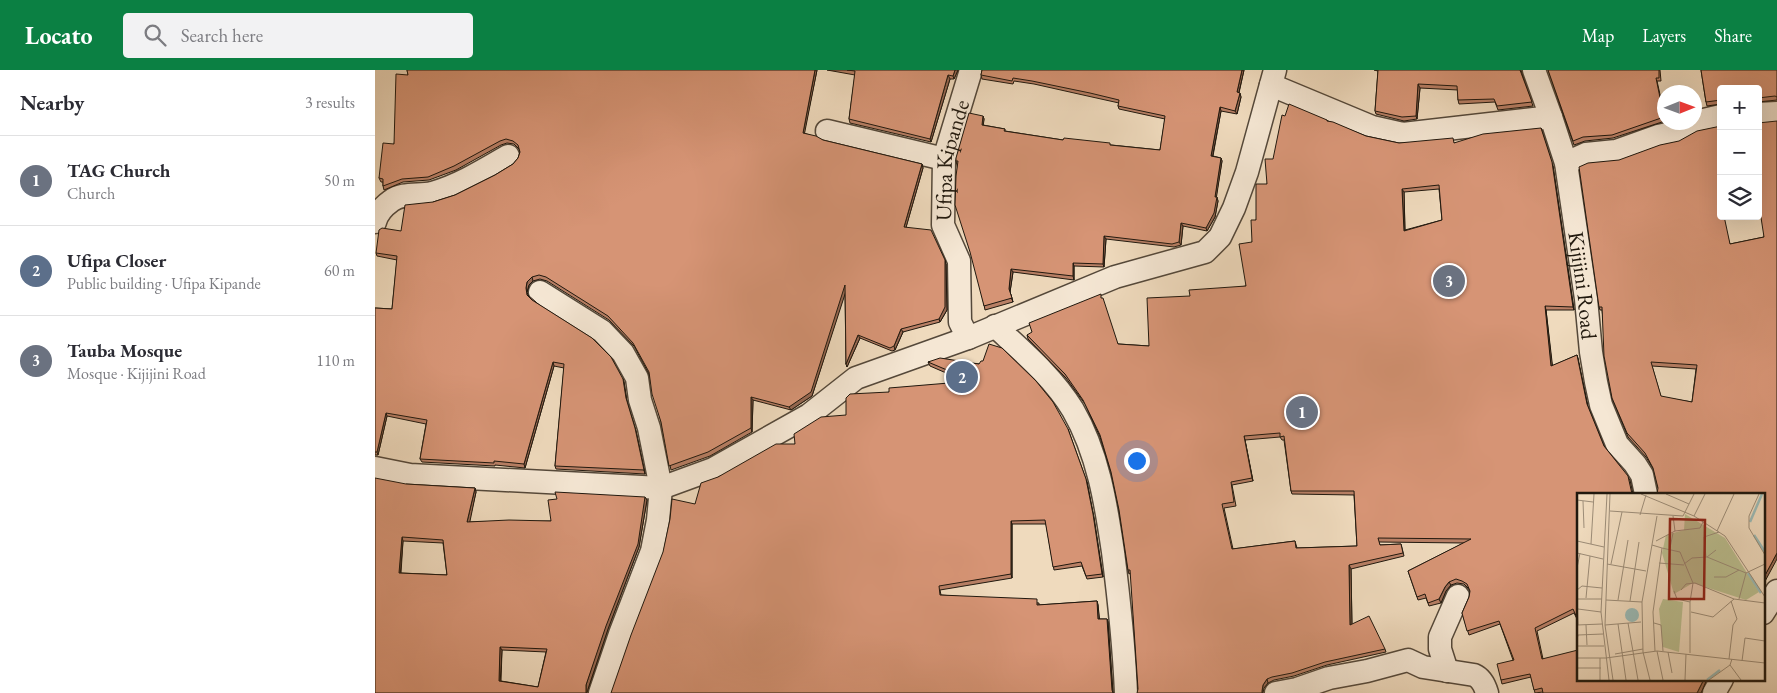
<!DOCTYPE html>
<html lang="en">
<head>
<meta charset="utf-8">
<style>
	body { margin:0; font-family:"EB Garamond",serif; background:#f2f2f3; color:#2b2b33 }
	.controls { position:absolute; right:15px; top:15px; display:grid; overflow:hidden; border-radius:5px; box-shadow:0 5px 20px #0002 }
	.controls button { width:45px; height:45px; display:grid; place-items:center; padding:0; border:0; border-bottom:1px solid #e1e1e2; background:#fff; color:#2b2b33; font:25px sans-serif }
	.compass { position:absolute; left:1282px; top:15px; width:45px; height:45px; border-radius:50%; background:#fff; box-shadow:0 5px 20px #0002; rotate:89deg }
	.you { position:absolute; left:761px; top:390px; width:18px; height:18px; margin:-12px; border:4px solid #fff; border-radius:50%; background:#1a73e8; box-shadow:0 0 0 8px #1a73e833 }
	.badge { display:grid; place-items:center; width:32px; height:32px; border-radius:50%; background:#0b8043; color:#fff; font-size:16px; font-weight:700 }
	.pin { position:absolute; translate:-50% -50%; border:2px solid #fff; box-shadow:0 1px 5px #0006 }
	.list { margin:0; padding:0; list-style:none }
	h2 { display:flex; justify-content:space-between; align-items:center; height:65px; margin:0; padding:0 20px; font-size:21px }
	h2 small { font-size:16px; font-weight:400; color:#7c7c81 }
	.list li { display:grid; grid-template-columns:32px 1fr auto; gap:15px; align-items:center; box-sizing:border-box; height:90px; padding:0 20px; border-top:1px solid #e1e1e2 }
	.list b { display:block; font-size:19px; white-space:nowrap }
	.list p { margin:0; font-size:16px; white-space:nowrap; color:#7c7c81 }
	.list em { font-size:16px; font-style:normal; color:#7c7c81 }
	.icon { flex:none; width:28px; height:28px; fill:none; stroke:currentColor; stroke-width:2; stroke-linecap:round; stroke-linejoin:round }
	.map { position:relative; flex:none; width:1402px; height:623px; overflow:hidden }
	header { display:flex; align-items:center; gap:30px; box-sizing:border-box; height:70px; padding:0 25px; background:#0b8043; color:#fff }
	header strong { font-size:24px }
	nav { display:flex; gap:28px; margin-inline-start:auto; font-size:18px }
	.search { width:350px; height:45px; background:#f2f2f3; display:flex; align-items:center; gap:12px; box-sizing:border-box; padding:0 18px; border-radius:5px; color:#7c7c81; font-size:19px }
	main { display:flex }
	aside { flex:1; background:#fff }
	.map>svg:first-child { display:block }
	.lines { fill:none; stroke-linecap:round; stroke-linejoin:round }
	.minor-casing { stroke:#54483a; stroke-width:25 }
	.minor { stroke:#f5e7d4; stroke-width:22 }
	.wall { fill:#b87f65; stroke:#20180e; fill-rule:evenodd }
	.shaded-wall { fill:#966852; stroke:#20180e }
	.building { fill:#d69475; stroke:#20180e; fill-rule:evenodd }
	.labels { text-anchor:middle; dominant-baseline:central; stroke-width:4; stroke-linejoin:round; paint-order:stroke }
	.street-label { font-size:22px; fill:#20180e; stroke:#f5e7d4 }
	.inset-river { fill:none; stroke:#9abab6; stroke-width:2.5 }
	.inset-road { fill:none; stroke:#9c8c77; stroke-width:1 }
	.view { fill:#8f2418; fill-opacity:0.15; stroke:#8f2418; stroke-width:2.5 }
	.inset-edge { fill:none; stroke:#20180e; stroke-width:2.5 }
</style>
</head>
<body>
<header>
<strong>Locato</strong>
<div class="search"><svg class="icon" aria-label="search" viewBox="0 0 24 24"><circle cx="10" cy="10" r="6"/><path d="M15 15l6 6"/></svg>Search here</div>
<nav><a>Map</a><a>Layers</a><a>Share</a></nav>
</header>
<main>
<aside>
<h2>Nearby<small>3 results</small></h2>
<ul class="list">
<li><span class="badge" style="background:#6b7280">1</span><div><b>TAG Church</b><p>Church</p></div><em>50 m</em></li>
<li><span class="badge" style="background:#5c6f8a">2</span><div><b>Ufipa Closer</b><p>Public building · Ufipa Kipande</p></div><em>60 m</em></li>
<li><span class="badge" style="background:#6b7280">3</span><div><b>Tauba Mosque</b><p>Mosque · Kijijini Road</p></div><em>110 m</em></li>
</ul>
</aside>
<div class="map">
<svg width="1402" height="623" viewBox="0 0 1402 623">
	<rect width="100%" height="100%" fill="#efdabd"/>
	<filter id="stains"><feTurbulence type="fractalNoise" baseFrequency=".004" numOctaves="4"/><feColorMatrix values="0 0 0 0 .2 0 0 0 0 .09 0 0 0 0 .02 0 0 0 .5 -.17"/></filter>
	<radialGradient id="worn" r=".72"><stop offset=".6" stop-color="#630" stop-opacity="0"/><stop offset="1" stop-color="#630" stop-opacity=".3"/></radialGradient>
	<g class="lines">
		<defs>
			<g id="minor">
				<path id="s1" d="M1159 0 1176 47 1191 93 1211 229 1216 282 1221 312 1226 335 1242 374 1260 394 1267 405 1271 424"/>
				<polyline points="896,15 997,57 1028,64 1176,47"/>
				<polyline points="1383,44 1402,43"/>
				<polyline points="1320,52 1346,46"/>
				<polyline points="452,61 569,89"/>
				<polyline points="1191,93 1211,84 1241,81 1283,66 1302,62 1319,52"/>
				<path d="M0 152C2 144 9 136 16 131 28 122 43 126 57 123 83 116 109 100 133 86"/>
				<polyline points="165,222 227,261 248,283 262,308 265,330 274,358 286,418 283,450 277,481 245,564 225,623"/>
				<path d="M620 256C648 282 678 307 698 340 723 383 731 434 738 482 744 529 749 576 751 623"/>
				<path id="s2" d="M593 268 585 252 584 191 568 155 569 89 596 0"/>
				<polyline points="0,398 35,405 286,418 338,399 434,345 481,308 593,268 740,207 830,182 845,167 859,138 872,102 900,0"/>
				<polyline points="1388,543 1402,521"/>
				<polyline points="1072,601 1065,579 1065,567 1083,526"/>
				<path d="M901 623 922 619 954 608 992 601 1033 590 1048 597 1099 605C1106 608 1110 616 1112 623"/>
				<polyline points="1339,623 1347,609"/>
			</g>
		</defs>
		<!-- minor casing -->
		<use href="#minor" class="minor-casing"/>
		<!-- minor -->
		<use href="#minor" class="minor"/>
	</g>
	<!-- wall -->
	<g class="wall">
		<polygon points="32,0 442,0 429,63 448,70 547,94 548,98 531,157 571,194 572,240 565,252 528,262 520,280 517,281 485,268 472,297 471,294 470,222 437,326 416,340 378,330 377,362 335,386 296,400 286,352 274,304 259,276 234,250 172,211 165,209 158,211 154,215 152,222 153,225 248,309 249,312 252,332 261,361 270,404 181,399 180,396 189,298 179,296 150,398 120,395 120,396 47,392 45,389 51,354 12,346 3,385 0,385 0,238 17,239 22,190 2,186 1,183 26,161 58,132 80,125 120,105 138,94 143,88 145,82 144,79 139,74 132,73 126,75 81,100 54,110 28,112 9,120 8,116 8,112 6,112 4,108 19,74 33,5"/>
		<polygon points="452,0 583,0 579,9 575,9 556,72 475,53 474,49 480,5"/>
		<polygon points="607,0 869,0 864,23 866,27 862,44 846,41 838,86 846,88 847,91 841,127 843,131 840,147 832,161 808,156 806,175 799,177 731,169 729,197 699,196 699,210 638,202 635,222 638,232 610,240 582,95 581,91 608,46 609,49 608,55 630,59 630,61 688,70 785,80 790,49 744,39 743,36 744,33 717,27 659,14 639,11 638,14 607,9 606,5"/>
		<polygon points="999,0 1146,0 1147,4 1158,36 1123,40 1120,32 1084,34 1083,30 1083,20 1045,18 1042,49 1029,51 1001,44 1000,41 1003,1"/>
		<polygon points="1173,0 1285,0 1286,11 1282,11 1290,47 1290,51 1238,68 1210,71 1199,75"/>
		<polygon points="1326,0 1402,0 1402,30 1383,32 1383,19 1346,19 1346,34 1332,36 1331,32"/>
		<path d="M952 50 953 51 991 66 1024 73H1080L1178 96 1199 240H1171L1177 296 1202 285 1213 337 1229 376 1255 410 1258 424H1203V551L1199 543 1162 561 1168 589 1203 609H1332L1326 623H1168V622L1160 623 1156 607 1127 614 1126 610 1138 590 1125 554 1094 565 1087 543 1094 527 1095 521 1093 518 1089 514 1082 513 1076 515 1071 521 1066 533 1054 536 1051 528 1043 530 1033 501 1089 473 1004 472 1005 475 1026 474 1029 486 976 499 977 555 1010 579 1011 582 952 595 919 606 899 610 893 613 889 618 763 619 756 503 754 504 753 500 744 440 736 402 725 367 710 334 691 308 653 269 652 265 744 274 774 276 815 226 871 216 877 172 881 150 892 114 898 89ZM1064 119 1067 150 1030 160 1029 122ZM905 367 907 370H909L916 421 917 424 979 425 982 476 922 478 920 471 858 479 849 438 861 436 857 415 878 411 870 370Z"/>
		<path d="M1402 51 1388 515 1283 418 1279 400 1271 387 1253 367 1237 328 1227 240H1225L1224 237 1346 146 1355 174 1389 167ZM1277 296 1321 299 1317 332 1286 327Z"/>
		<polygon points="553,292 604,294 712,412 719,448 728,507 712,509 707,496 679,500 671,454 637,454 637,508 565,520 566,525 664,533 664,535 722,531 723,535 724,549 732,549 733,552 738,623 320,434 343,407 420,374 514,322 592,312 555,296"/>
		<path d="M31 414 100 418 101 422 94 452 176 451 272 430 264 477 233 559 213 619 0 623ZM28 471 68 473 72 505 26 503ZM127 580 171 582 163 617 126 611Z"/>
	</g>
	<!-- shaded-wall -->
	<g class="shaded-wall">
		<polygon points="440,0 442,0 429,66 428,63"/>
		<polygon points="580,0 583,0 579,9 578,6"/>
		<polygon points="867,0 869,0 863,26 862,22"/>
		<polygon points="573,5 575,9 556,72 555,69"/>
		<polygon points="1043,14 1045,18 1042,49 1041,46"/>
		<polygon points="865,23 866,27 862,44 860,41"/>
		<polygon points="845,37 846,41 837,89 836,86"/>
		<polygon points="608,46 609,49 608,58 607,55"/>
		<polygon points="1166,58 1178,96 1199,240 1198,237"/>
		<polygon points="846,88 847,91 841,130 840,127"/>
		<polygon points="547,94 548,98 530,161 529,157"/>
		<polygon points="1027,119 1029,122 1030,164 1029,161"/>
		<polygon points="842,127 843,131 840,147 832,161 831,158"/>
		<polygon points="806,153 808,156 806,175 804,172"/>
		<polygon points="729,166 731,169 729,197 728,194"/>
		<polygon points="570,190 571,194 572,240 565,252 564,249"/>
		<polygon points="698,193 699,196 699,210 698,206"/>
		<polygon points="636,199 638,202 635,222 638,232 634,219"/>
		<polygon points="157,207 158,211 154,215 152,222 151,218 152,212"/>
		<polygon points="470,215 472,218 437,326 416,340 414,337"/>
		<polygon points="1170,236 1171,240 1178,300 1176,296"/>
		<polygon points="526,259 528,262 520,280 519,276"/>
		<polygon points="483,265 485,268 472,297 471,294"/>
		<polygon points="1202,285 1203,288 1213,338 1212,334"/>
		<polygon points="178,292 179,296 150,398 149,394"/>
		<polygon points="248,309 249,312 252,332 261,361 270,404 251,328"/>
		<polygon points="376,327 378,330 377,362 376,358"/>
		<polygon points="11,343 12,346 3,385 2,382"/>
		<polygon points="693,359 712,412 719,448 728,507"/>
		<polygon points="869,366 870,370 878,411 877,408"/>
		<polygon points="100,418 101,422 94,456 92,452"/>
		<polygon points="270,427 272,430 264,477 233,559 213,619 212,623 211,623 211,615"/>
		<polygon points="636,451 637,454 637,508 636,504"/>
		<polygon points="27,467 28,471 25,507 24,503"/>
		<polygon points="1402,483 1402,489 1388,515 1388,509"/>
		<polygon points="974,495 976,499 977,559 975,555"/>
		<polygon points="1074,512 1076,515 1071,521 1066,533 1064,529 1070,517"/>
		<polygon points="722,531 723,535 725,553 723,549"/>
		<polygon points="732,549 733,552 738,623 737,620"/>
		<polygon points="125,577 127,580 125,615 124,611"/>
		<polygon points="892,609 893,613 889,618 888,623 887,623 888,615"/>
		<polygon points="1329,609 1332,609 1326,623 1322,623"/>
	</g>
	<!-- building -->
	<g class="building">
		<polygon points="32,0 440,0 428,63 441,66 448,70 547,94 529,157 556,160 570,190 570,237 564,249 526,259 519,276 515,278 483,265 471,294 470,215 436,322 414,337 376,327 376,358 333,382 294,396 286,352 277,324 274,302 258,273 233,246 171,207 164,205 157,207 152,212 151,218 152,225 157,230 217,268 236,287 248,309 251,328 260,358 269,400 180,396 189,294 178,292 149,394 119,391 119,393 45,389 52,350 11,343 2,382 0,382 0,238 17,239 22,186 1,183 4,160 7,158 26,161 30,135 58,132 80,125 120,105 138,94 143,88 145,82 143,75 138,71 131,69 125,71 79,96 53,107 27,109 8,116 8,109 4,108 8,73 19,74 21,4 33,5"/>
		<polygon points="472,0 580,0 578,6 573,5 555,69 474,49 480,1"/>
		<polygon points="607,0 867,0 862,22 865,23 860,41 845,37 836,86 846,88 840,127 842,127 839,143 831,158 806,153 804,172 797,174 729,166 728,194 698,193 698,206 636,199 634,219 637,228 609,236 595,182 580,135 581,106 583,91 581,91 581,88 594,43 608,46 607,55 630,59 629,61 688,70 689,68 735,73 735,75 785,80 790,46 743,36 744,30 715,23 657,11 638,8 637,11 606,5"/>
		<polygon points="1003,0 1145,0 1157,32 1122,36 1119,29 1083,30 1082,16 1043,14 1041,46 1027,47 1000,41"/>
		<polygon points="1173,0 1284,0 1284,8 1281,8 1289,47 1237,65 1208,67 1198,71"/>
		<polygon points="1326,0 1402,0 1402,27 1400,26 1383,28 1383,19 1346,19 1346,30 1331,32"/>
		<path d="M914 34 952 50V51L958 52 991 66 1024 73 1078 68 1079 73 1108 64 1166 58 1177 92 1198 237 1170 236 1176 296 1202 285 1212 334 1229 376 1253 406 1257 424H1203V550L1198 539 1160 558 1167 589 1203 580V609H1329L1322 623H1168L1167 618 1159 620 1155 604 1126 610 1122 594 1139 590 1124 551 1092 561 1087 543 1094 527 1095 521 1092 514 1087 511 1081 509 1074 512 1070 517 1064 529 1053 533 1050 524 1042 527 1033 501 1096 469 1003 468 1005 475 1026 474 1028 483 974 495 975 555 994 546 1010 579 950 592 917 603 897 607 892 609 888 615 887 621V623H762L763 619 755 500H753L744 440 736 402 725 365 708 330 690 304 652 265 657 262 654 253 726 224V228H728L743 274 774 276 772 228 815 226 814 220 871 216 864 174 877 172 876 150H881V114H892L890 89H898L907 45 910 46ZM1064 115 1067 150 1029 161 1027 119ZM905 363V367L909 366 916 421H979L982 476 921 478 920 471 857 479 847 434 859 432 856 412 877 408 869 366Z"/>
		<path d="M1402 51V483L1388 509V424H1282L1283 418 1278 398 1270 383 1252 363 1237 328 1229 286 1227 237H1224L1204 97 1213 93 1244 90 1285 75 1304 71 1322 61 1346 56V146H1349L1355 174 1389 167 1383 128V53ZM1276 292 1322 295 1317 332 1286 326Z"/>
		<polygon points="614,274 627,278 661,311 678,332 693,359 711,409 718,444 727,504 711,506 706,492 678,497 670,450 636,451 636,504 564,516 565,525 662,529 662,535 722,531 723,549 732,549 737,620 738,623 236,623 256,565 288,482 295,449 297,429 320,434 326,413 343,407 401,374 420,374 419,364 446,347 471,345 471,328 475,324 514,322 514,318 598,311 553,292 565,288 604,294 606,291 608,291"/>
		<path d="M0 408 31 414 100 418 92 452 134 450 176 451 173 430 182 429 180 422 270 427 263 474 231 556 211 615V623H0ZM27 467 68 470 72 505 24 503ZM125 577 172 579 163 617 124 611Z"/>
	</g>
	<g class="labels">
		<!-- street labels -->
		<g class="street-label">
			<text stroke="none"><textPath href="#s2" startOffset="184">Ufipa Kipande</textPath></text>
			<text stroke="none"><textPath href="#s1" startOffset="222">Kijijini Road</textPath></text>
		</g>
	</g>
	<!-- overview -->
	<g transform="translate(1202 423)">
		<rect width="188" height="188" fill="#efdabd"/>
		<path d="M108 21 148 45 182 99 169 107 116 90 97 101 85 60 89 42 107 37Z" fill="#bbbf90"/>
		<path d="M86 106 106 109 102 159 86 154 82 116Z" fill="#bbbf90"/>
		<path d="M48 122a7 7 0 1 1 14 0a7 7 0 1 1-14 0Z" fill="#9abab6"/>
		<path class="inset-river" d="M173 29 185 1M177 42 188 59M171 80 184 100M130 187 143 177"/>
		<path class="inset-road" d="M30 1 24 119 32 187M33 1 28 132 36 187M64 1 117 23 148 43 188 104M89 1 112 11M182 1 172 23V35L188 62M0 7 16 9M6 8 7 35M33 18 106 23 117 1M63 22 69 2M96 23 98 38M117 23 128 1M140 38 157 1M0 48 27 54M79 48 98 38 123 35 126 29M14 51 17 1M75 52 85 55 76 119 78 158M85 55 103 59 116 90 113 109M93 55 96 40M0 60 26 66M129 64 127 44 142 39M130 64 169 80 188 71M82 70 107 72M30 71 69 78M34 71 45 19M107 71 115 65 130 64 139 57M0 75 3 60M137 84H149L162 77M0 97 5 93 25 95M104 97 109 91 118 90 157 106M97 98 100 106 113 109V160M9 105 13 63M0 106 1 132M0 106H25M162 106 169 80M29 107 65 109M41 107 51 47M53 108 62 49M1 116 24 119M114 119 136 124 157 106 188 110M51 130 61 187M77 130 84 132 86 158M41 131 49 187M0 132 25 131M9 132 10 152M28 132 64 129M0 147 1 142 26 141M0 153H27M80 158 86 187M91 159 95 180M38 161 66 156M0 165H29L80 158 188 170M23 165V187M152 166 156 132 160 126 154 108M155 166 153 172 164 187M165 168 168 145 188 148M0 175H24M73 187 66 159 65 109 80 23M108 187 109 161M132 187 153 172"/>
		<path class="view" d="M93 26 128 27 127 106H92Z"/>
		<rect width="188" height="188" class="inset-edge"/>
	</g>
	<rect width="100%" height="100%" filter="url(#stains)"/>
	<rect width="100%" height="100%" fill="url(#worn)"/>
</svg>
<div class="controls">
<button>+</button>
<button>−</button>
<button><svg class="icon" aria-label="layers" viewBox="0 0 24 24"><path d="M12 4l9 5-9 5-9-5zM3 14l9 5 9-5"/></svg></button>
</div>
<svg class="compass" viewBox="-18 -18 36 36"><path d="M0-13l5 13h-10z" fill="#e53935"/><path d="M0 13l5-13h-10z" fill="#7c7c81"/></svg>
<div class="you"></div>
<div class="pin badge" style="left:927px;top:342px;background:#6b7280">1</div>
<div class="pin badge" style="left:587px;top:307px;background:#5c6f8a">2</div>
<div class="pin badge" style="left:1074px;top:211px;background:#6b7280">3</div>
</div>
</main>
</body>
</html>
